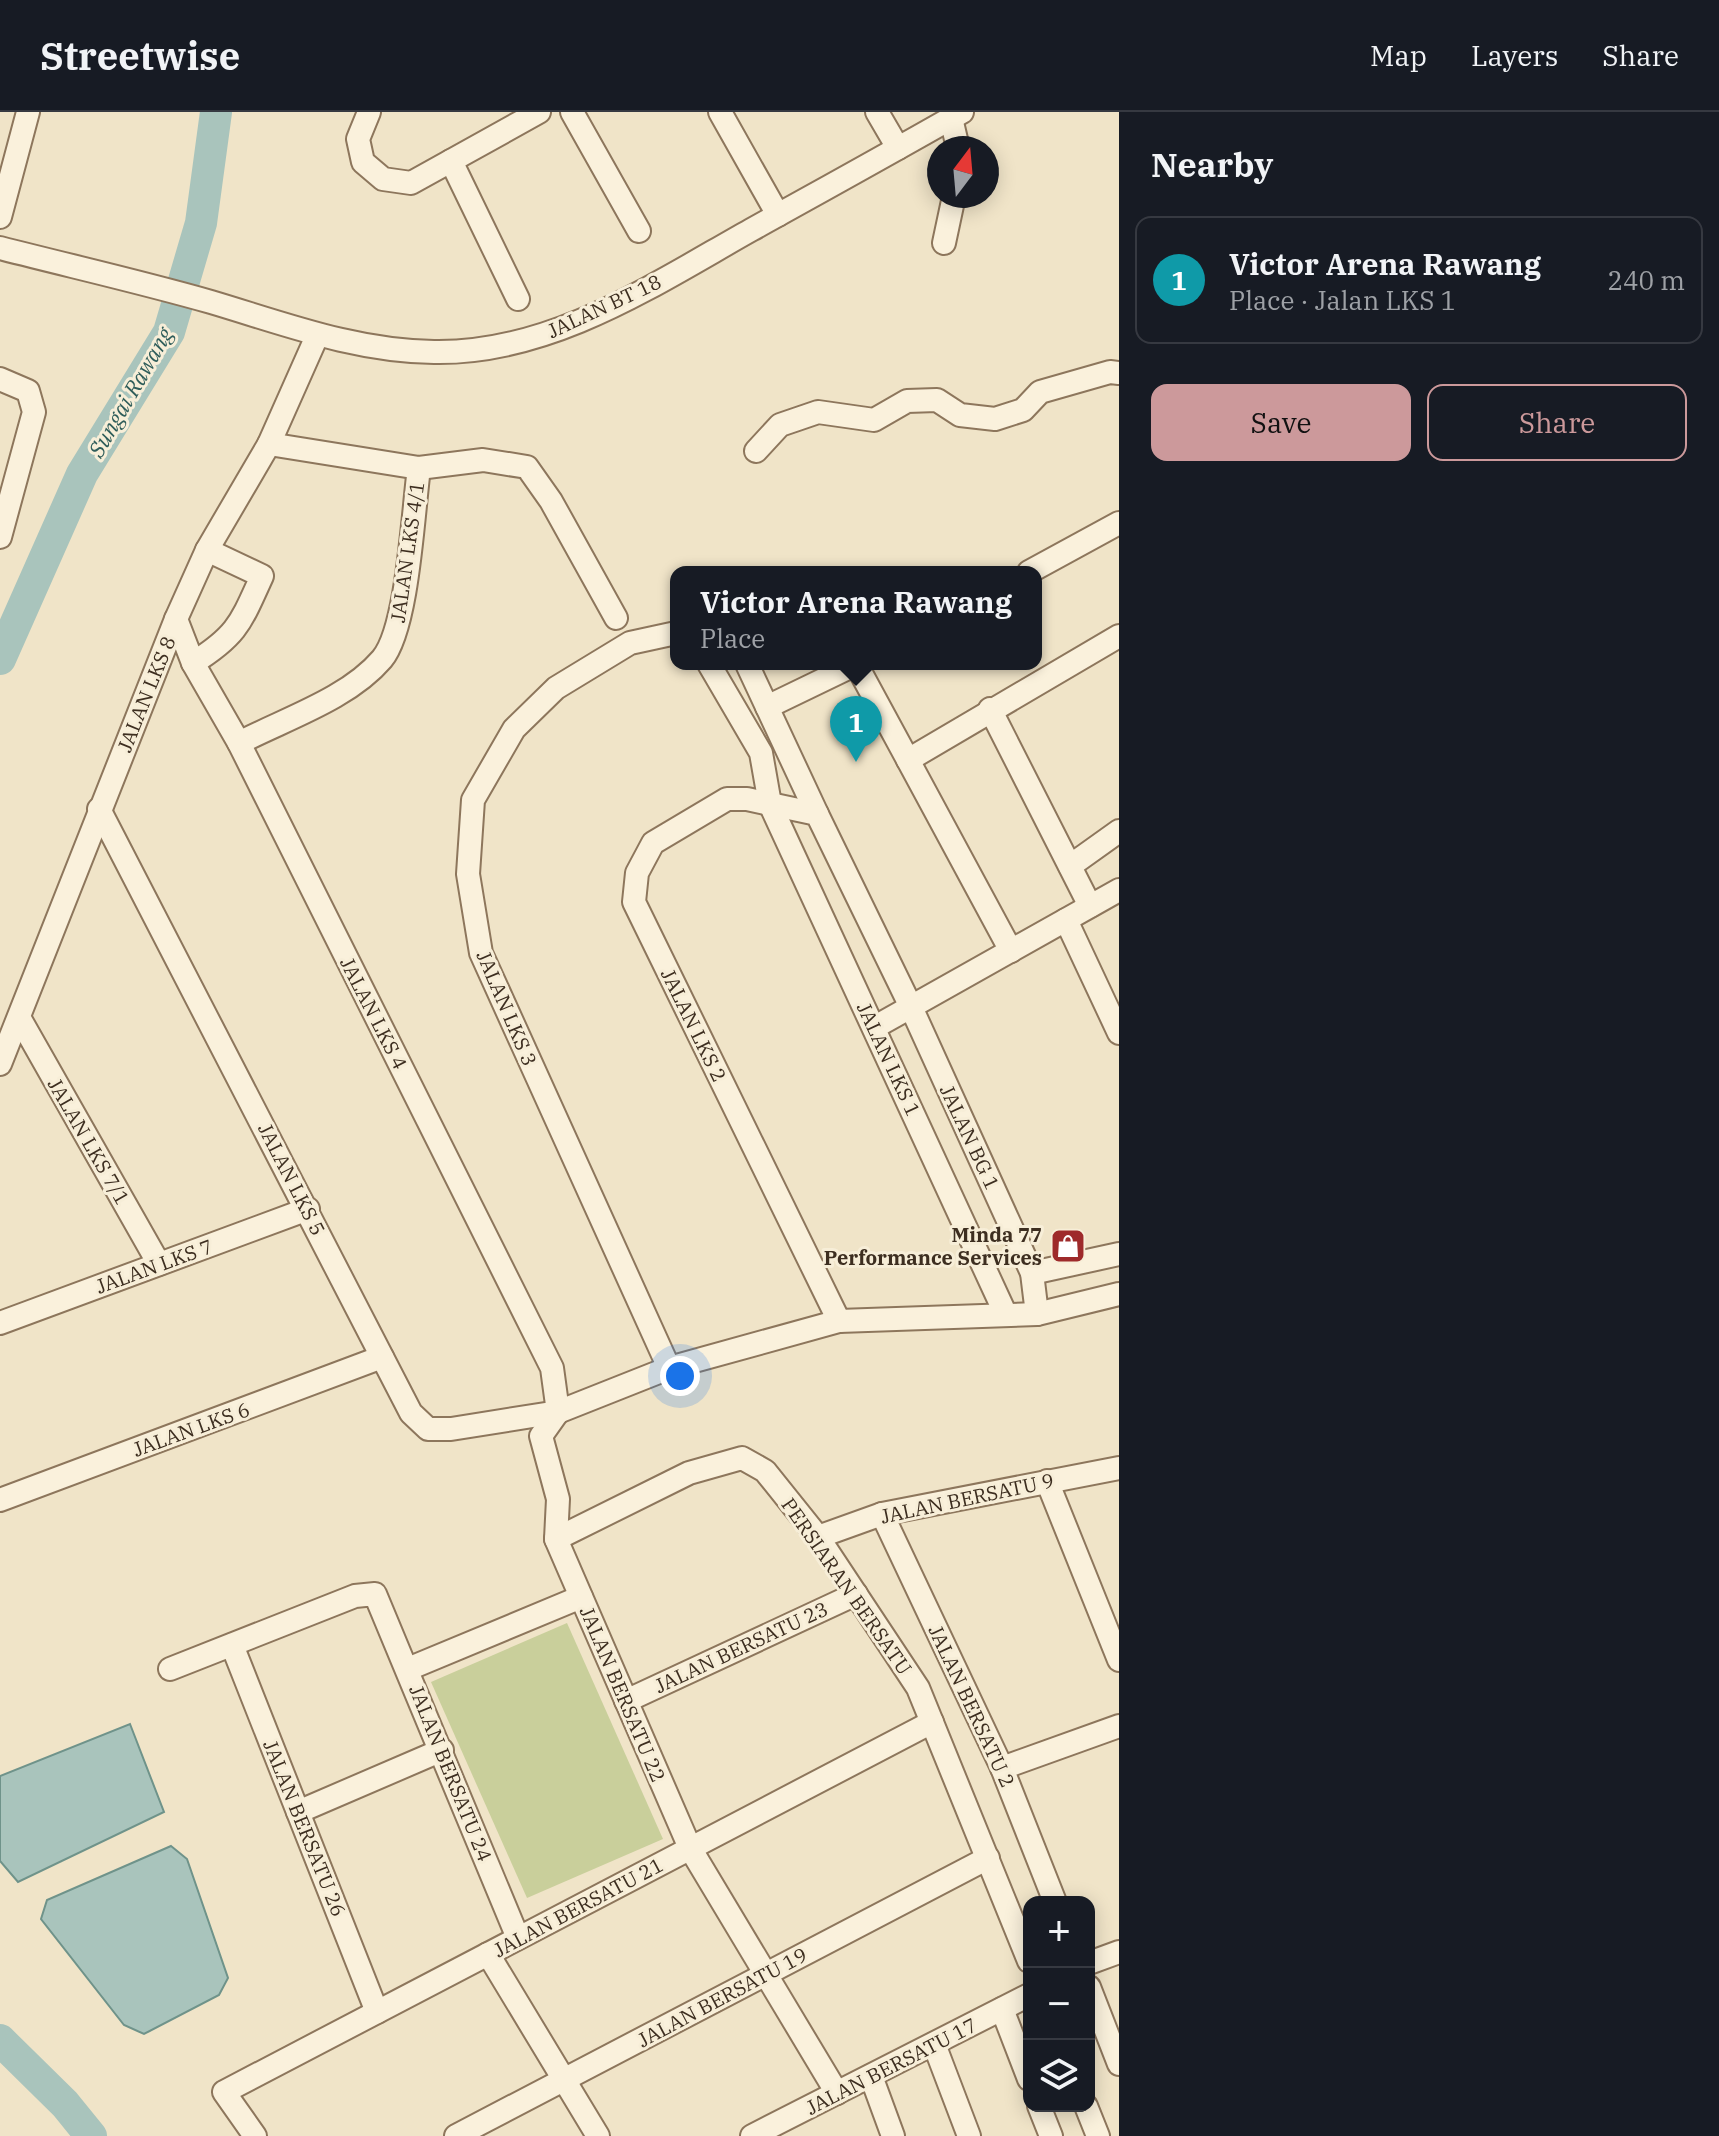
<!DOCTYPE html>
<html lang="en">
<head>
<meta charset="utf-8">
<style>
	body { margin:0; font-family:"IBM Plex Serif",serif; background:#242831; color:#f1f3f6 }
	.controls { position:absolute; right:24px; bottom:24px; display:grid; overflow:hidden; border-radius:16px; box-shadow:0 4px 20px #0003 }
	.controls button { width:72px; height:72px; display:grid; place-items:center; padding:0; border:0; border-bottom:2px solid #363941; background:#171b24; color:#f1f3f6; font:40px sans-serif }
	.compass { position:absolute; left:927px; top:24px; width:72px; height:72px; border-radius:50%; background:#171b24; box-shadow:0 4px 20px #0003; rotate:16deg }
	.you { position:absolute; left:680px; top:1264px; width:28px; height:28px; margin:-20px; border:6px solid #fff; border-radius:50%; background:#1a73e8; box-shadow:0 0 0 12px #1a73e833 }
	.badge { display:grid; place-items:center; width:52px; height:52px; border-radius:50%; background:#cc999b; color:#fff; font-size:26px; font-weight:700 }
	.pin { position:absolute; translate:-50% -66px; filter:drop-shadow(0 2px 4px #0008) }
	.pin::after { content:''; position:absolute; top:42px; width:28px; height:24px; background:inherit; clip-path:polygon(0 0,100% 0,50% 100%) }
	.popup { position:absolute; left:670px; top:454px; width:372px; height:104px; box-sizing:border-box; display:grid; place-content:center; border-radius:16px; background:#171b24; filter:drop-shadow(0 2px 6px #0005); font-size:26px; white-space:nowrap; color:#9ea1a6 }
	.popup b { font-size:30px; color:#f1f3f6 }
	.popup::after { content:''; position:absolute; left:50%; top:100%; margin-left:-16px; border:16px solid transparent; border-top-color:#171b24 }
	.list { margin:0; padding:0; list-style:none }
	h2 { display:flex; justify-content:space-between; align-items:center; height:104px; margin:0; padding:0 32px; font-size:34px }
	h2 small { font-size:26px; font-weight:400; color:#9ea1a6 }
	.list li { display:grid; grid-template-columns:52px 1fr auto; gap:24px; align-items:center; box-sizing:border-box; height:128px; margin:0 16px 16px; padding:0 16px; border:2px solid #363941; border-radius:16px }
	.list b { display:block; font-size:30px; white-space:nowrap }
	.list p { margin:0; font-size:26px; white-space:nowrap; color:#9ea1a6 }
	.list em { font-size:26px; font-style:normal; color:#9ea1a6 }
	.actions { display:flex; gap:16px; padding:24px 32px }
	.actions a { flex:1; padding:18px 0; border:2px solid #cc999b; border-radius:16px; text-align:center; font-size:28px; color:#cc999b }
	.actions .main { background:#cc999b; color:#111 }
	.icon { flex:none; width:44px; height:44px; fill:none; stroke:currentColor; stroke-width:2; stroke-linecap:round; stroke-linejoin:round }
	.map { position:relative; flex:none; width:1119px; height:2024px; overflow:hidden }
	header { display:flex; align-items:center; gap:48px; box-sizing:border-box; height:112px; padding:0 40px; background:#171b24; border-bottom:2px solid #363941 }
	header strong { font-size:38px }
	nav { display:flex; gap:44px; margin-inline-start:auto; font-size:28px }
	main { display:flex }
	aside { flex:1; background:#171b24 }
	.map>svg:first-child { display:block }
	.green { fill:#c9cf9b }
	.water { fill:#a9c4bc; stroke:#6f938a; stroke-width:2 }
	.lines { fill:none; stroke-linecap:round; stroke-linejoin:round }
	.river { stroke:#a9c4bc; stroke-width:32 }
	.minor-casing { stroke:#8d765c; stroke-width:26 }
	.minor { stroke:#faf1dc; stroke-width:22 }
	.labels { text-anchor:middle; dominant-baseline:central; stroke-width:6; stroke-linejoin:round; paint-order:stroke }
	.street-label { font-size:20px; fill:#3d2e20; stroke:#f7eed8 }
	.poi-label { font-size:20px; font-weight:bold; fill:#3d2e20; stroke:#f7eed8; text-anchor:end }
	.water-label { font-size:22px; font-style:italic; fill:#2f5d5a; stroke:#f7eed8 }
</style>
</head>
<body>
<header>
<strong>Streetwise</strong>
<nav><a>Map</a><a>Layers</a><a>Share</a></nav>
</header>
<main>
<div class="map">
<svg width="1119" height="2024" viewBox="0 0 1119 2024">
	<rect width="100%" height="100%" fill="#f0e4c8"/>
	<!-- green -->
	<polygon class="green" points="567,1511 663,1727 527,1786 431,1570"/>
	<!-- water -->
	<g class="water">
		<polygon points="130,1612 164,1700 18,1770 0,1749 0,1664"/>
		<polygon points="171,1734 187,1747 228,1866 219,1883 144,1922 124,1913 41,1807 47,1788"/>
	</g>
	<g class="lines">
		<!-- river -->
		<g class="river">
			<polyline points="0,547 82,362 169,220 201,111 216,0"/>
			<polyline points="0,1928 65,1992 91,2024"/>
		</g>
		<defs>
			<g id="minor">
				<polyline points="369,0 358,27 363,50 383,67 411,71 539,0"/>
				<polyline points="572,0 639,119"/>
				<polyline points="720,0 778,103"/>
				<polyline points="877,0 898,36"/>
				<polyline points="951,6 958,36"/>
				<polyline points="451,49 518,187"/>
				<polyline points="0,105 28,0"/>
				<polyline points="944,131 954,84"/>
				<path d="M0 136C70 154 141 170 211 190 285 212 355 239 434 240 551 242 653 173 751 118 821 79 892 40 962 0"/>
				<polyline points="0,267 28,279 34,300 0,425"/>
				<polyline points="269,332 419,356 483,348 527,355 551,389 616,506"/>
				<polyline points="756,339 780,313 818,300 874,308 907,289 937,288 960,303 995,307 1023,298 1040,280 1110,260 1119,261"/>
				<polyline points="1029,460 1119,411"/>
				<polyline points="176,507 193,551 239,631 552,1256 558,1300"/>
				<path d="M193 551C238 523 241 510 262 464L207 438"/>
				<polyline points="709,552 761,641 770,692 1006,1203"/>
				<polyline points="747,552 817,702"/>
				<polyline points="767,595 856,552 908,648 1119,524"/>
				<polyline points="990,597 1090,794"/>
				<path d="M239 631C285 607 348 587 382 547 408 516 413 400 419 356"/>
				<polyline points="908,648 1011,839"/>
				<polyline points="99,697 411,1301 428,1317 451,1317 558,1300 669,1256 839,1209 1037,1202 1119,1182"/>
				<polyline points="1070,754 1119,719"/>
				<polyline points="1066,808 1119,921"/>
				<polyline points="20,907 159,1152"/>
				<polyline points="875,915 1119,778"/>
				<polyline points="0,952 176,507 207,438 269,332 317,224"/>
				<polyline points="1032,1161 1119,1142"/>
				<polyline points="839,1209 634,790 637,761 653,731 727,687 747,687 817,702 911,895 1032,1161 1037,1202"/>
				<polyline points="0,1211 308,1097"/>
				<polyline points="669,1256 481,841 468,762 473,688 514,617 556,576 630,531 676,521"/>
				<polyline points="558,1300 541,1324 558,1387 556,1427 690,1736 837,1981"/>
				<polyline points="1047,1369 1119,1548"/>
				<polyline points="0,1388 382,1245"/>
				<polyline points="882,1402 1002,1656 1055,1790"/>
				<polyline points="818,1425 882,1402 1119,1356"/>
				<polyline points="556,1427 689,1361 742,1346 765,1359 818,1425 918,1576 1029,1849"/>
				<polyline points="232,1533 377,1900"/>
				<polyline points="170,1557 355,1484 375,1482 518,1826"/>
				<polyline points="408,1557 581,1485"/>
				<polyline points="626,1589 856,1482"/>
				<polyline points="1002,1656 1119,1614"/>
				<polyline points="298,1700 442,1638"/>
				<polyline points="488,1842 598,2024"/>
				<polyline points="1089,1851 1119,1840"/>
				<polyline points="1089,1875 1119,1952"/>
				<polyline points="1002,1897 1029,1967"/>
				<polyline points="934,1932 969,2024"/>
				<polyline points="871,1964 893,2024"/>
				<polyline points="1039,1994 1051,2024"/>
				<polyline points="1086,1994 1098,2024"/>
				<polyline points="255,2024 224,1980 932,1610"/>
				<polyline points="456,2024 988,1746"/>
				<polyline points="752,2024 1029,1883"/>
			</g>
		</defs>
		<!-- minor casing -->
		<use href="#minor" class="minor-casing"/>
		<!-- minor -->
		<use href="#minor" class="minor"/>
	</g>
	<!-- icons -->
	<defs>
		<symbol id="shop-square" viewBox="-11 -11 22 22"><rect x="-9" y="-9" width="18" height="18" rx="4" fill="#9e2a2b" stroke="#f7eed8"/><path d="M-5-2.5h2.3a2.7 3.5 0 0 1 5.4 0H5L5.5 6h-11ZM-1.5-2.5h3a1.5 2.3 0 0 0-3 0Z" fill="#fff"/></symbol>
	</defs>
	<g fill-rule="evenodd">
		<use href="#shop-square" x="1048" y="1114" width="40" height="40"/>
	</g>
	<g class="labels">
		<!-- street labels -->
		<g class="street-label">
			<text transform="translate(604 194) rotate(-25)">JALAN BT 18</text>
			<text transform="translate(407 440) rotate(-82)">JALAN LKS 4/1</text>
			<text transform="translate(146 582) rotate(-68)">JALAN LKS 8</text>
			<text transform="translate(507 896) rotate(67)">JALAN LKS 3</text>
			<text transform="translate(374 901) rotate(63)">JALAN LKS 4</text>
			<text transform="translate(694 913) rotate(64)">JALAN LKS 2</text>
			<text transform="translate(889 947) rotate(65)">JALAN LKS 1</text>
			<text transform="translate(970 1025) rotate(65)">JALAN BG 1</text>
			<text transform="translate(89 1029) rotate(60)">JALAN LKS 7/1</text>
			<text transform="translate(292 1067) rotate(63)">JALAN LKS 5</text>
			<text transform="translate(154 1154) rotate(-20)">JALAN LKS 7</text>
			<text transform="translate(191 1317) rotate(-20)">JALAN LKS 6</text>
			<text transform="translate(967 1386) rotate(-12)">JALAN BERSATU 9</text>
			<text transform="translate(847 1474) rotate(55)">PERSIARAN BERSATU</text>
			<text transform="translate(741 1535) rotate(-25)">JALAN BERSATU 23</text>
			<text transform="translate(623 1582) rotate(67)">JALAN BERSATU 22</text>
			<text transform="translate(972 1594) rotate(65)">JALAN BERSATU 2</text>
			<text transform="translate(451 1661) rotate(68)">JALAN BERSATU 24</text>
			<text transform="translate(305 1716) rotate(68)">JALAN BERSATU 26</text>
			<text transform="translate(578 1795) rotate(-28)">JALAN BERSATU 21</text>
			<text transform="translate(722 1885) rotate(-28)">JALAN BERSATU 19</text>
			<text transform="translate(891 1954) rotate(-27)">JALAN BERSATU 17</text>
		</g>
		<!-- poi labels -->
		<g class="poi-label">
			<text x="1042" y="1122">Minda 77<tspan x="1042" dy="23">Performance Services</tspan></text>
		</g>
		<!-- water labels -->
		<g class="water-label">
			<text transform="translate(130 280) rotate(-60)">Sungai Rawang</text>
		</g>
	</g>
</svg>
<div class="controls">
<button>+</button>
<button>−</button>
<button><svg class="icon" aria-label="layers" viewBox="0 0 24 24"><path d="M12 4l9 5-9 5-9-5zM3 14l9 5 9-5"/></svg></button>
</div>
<svg class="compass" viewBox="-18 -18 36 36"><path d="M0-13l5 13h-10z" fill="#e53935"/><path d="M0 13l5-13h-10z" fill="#9ea1a6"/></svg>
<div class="you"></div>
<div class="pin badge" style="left:856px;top:650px;background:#0f9aa8">1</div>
<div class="popup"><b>Victor Arena Rawang</b>Place</div>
</div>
<aside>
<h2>Nearby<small></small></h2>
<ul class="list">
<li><span class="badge" style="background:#0f9aa8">1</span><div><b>Victor Arena Rawang</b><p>Place · Jalan LKS 1</p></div><em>240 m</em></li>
</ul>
<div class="actions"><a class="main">Save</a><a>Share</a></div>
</aside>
</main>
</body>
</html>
